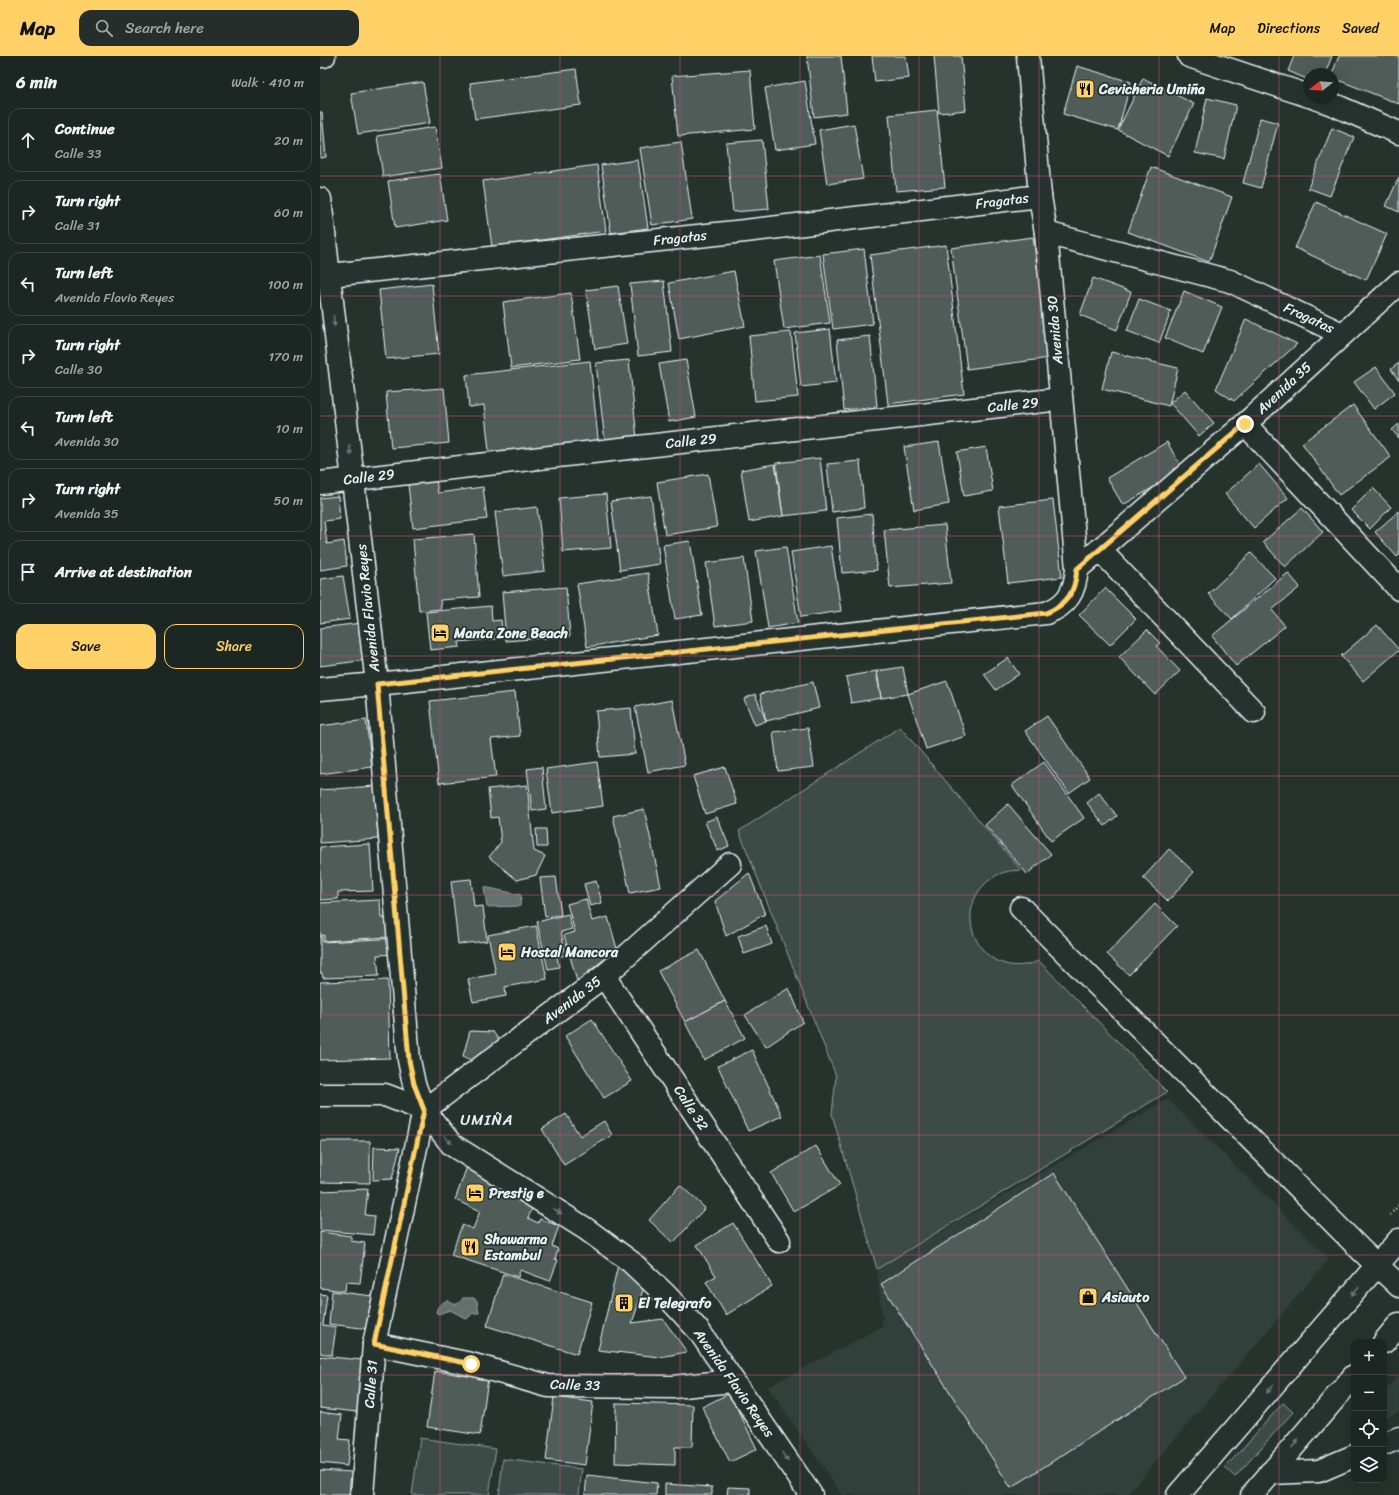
<!DOCTYPE html>
<html lang="en">
<head>
<meta charset="utf-8">
<style>
	body { margin:0; font-family:Sriracha,sans-serif; background:#252e2a; color:#f1f3f6 }
	.controls { position:absolute; right:12px; bottom:12px; display:grid; overflow:hidden; border-radius:8px; box-shadow:0 4px 16px #0002 }
	.controls button { width:36px; height:36px; display:grid; place-items:center; padding:0; border:0; border-bottom:1px solid #3a4340; background:#1c2622; color:#f1f3f6; font:20px sans-serif }
	.compass { position:absolute; left:983px; top:12px; width:36px; height:36px; border-radius:50%; background:#1c2622; box-shadow:0 4px 16px #0002; rotate:253deg }
	.stop { position:absolute; width:12px; height:12px; margin:-9px; border:3px solid #ffd166; border-radius:50%; background:#fff }
	.stop.end { background:#ffd166; border-color:#fff; box-shadow:0 1px 4px #0008 }
	.list { margin:0; padding:0; list-style:none }
	h2 { display:flex; justify-content:space-between; align-items:center; height:52px; margin:0; padding:0 16px; font-size:17px }
	h2 small { font-size:13px; font-weight:400; color:#a0a5a5 }
	.list li { display:grid; grid-template-columns:26px 1fr auto; gap:12px; align-items:center; box-sizing:border-box; height:64px; margin:0 8px 8px; padding:0 8px; border:1px solid #3a4340; border-radius:12px }
	.list b { display:block; font-size:15px; white-space:nowrap }
	.list p { margin:0; font-size:13px; white-space:nowrap; color:#a0a5a5 }
	.list em { font-size:13px; font-style:normal; color:#a0a5a5 }
	.actions { display:flex; gap:8px; padding:12px 16px }
	.actions a { flex:1; padding:9px 0; border:1px solid #ffd166; border-radius:12px; text-align:center; font-size:14px; color:#ffd166 }
	.actions .main { background:#ffd166; color:#111 }
	.icon { flex:none; width:22px; height:22px; fill:none; stroke:currentColor; stroke-width:2; stroke-linecap:round; stroke-linejoin:round }
	.map { position:relative; flex:none; width:1079px; height:1439px; overflow:hidden }
	header { display:flex; align-items:center; gap:24px; box-sizing:border-box; height:56px; padding:0 20px; background:#ffd166; color:#111 }
	header strong { font-size:19px }
	nav { display:flex; gap:22px; margin-inline-start:auto; font-size:14px }
	.search { width:280px; height:36px; background:#252e2a; display:flex; align-items:center; gap:10px; box-sizing:border-box; padding:0 14px; border-radius:12px; color:#a0a5a5; font-size:15px }
	main { display:flex }
	aside { flex:1; background:#1c2622 }
	.map>svg:first-child { display:block }
	.built { fill:#333f3a }
	.green { fill:#3e4b47; stroke:#939ea0 }
	.water { fill:#636f6d; stroke:#98a3a5 }
	.building { fill:#505c59; stroke:#e8f1f8 }
	.lines { fill:none; stroke-linecap:round; stroke-linejoin:round }
	.minor-casing { stroke:#e8f1f8; stroke-width:25 }
	.secondary-casing { stroke:#e8f1f8; stroke-width:25 }
	.path { stroke:#e8f1f8; stroke-width:2.5; stroke-dasharray:1 3; stroke-linecap:butt }
	.minor { stroke:#26332d; stroke-width:22 }
	.secondary { stroke:#26332d; stroke-width:22 }
	.oneway { fill:#6a7674 }
	.route { stroke:#ffd166; stroke-width:5 }
	.grid { fill:none; stroke:#cc4e82; stroke-width:1; stroke-opacity:0.55 }
	.labels { text-anchor:middle; dominant-baseline:central; stroke-width:3.5; stroke-linejoin:round; paint-order:stroke }
	.poi-label { font-size:14px; font-weight:bold; fill:#e8f1f8; stroke:#26332d; text-anchor:start }
	.street-label { font-size:14px; fill:#e8f1f8; stroke:#26332d }
	.neighbourhood-label { font-size:15px; letter-spacing:1px; fill:#e8f1f8; stroke:#26332d }
</style>
</head>
<body>
<header>
<strong>Map</strong>
<div class="search"><svg class="icon" aria-label="search" viewBox="0 0 24 24"><circle cx="10" cy="10" r="6"/><path d="M15 15l6 6"/></svg>Search here</div>
<nav><a>Map</a><a>Directions</a><a>Saved</a></nav>
</header>
<main>
<aside>
<h2>6 min<small>Walk · 410 m</small></h2>
<ul class="list">
<li><svg class="icon" aria-label="ahead" viewBox="0 0 24 24"><path d="M12 20V5M6 11l6-6 6 6"/></svg><div><b>Continue</b><p>Calle 33</p></div><em>20 m</em></li>
<li><svg class="icon" aria-label="right" viewBox="0 0 24 24"><path d="M7 20v-9h11M14 6l5 5-5 5"/></svg><div><b>Turn right</b><p>Calle 31</p></div><em>60 m</em></li>
<li><svg class="icon" aria-label="left" viewBox="0 0 24 24"><path d="M17 20v-9H6M10 6l-5 5 5 5"/></svg><div><b>Turn left</b><p>Avenida Flavio Reyes</p></div><em>100 m</em></li>
<li><svg class="icon" aria-label="right" viewBox="0 0 24 24"><path d="M7 20v-9h11M14 6l5 5-5 5"/></svg><div><b>Turn right</b><p>Calle 30</p></div><em>170 m</em></li>
<li><svg class="icon" aria-label="left" viewBox="0 0 24 24"><path d="M17 20v-9H6M10 6l-5 5 5 5"/></svg><div><b>Turn left</b><p>Avenida 30</p></div><em>10 m</em></li>
<li><svg class="icon" aria-label="right" viewBox="0 0 24 24"><path d="M7 20v-9h11M14 6l5 5-5 5"/></svg><div><b>Turn right</b><p>Avenida 35</p></div><em>50 m</em></li>
<li><svg class="icon" aria-label="arrive" viewBox="0 0 24 24"><path d="M6 21V4h12l-3 4 3 4H6"/></svg><div><b>Arrive at destination</b></div></li>
</ul>
<div class="actions"><a class="main">Save</a><a>Share</a></div>
</aside>
<div class="map">
<svg width="1079" height="1439" viewBox="0 0 1079 1439">
	<rect width="100%" height="100%" fill="#26332d"/>
	<filter id="ink" filterUnits="userSpaceOnUse"><feTurbulence type="fractalNoise" baseFrequency=".025" numOctaves="2"/><feDisplacementMap in="SourceGraphic" scale="8" xChannelSelector="R" yChannelSelector="G"/><feConvolveMatrix kernelMatrix="1 2 1 2 8 2 1 2 1" color-interpolation-filters="sRGB"/></filter>
	<g filter="url(#ink)">
		<!-- built -->
		<g class="built">
			<polygon points="848,1043 1009,1203 807,1439 522,1439 448,1331 563,1270 557,1213"/>
			<polygon points="1079,1318 1079,1356 1064,1362 1064,1336"/>
		</g>
		<!-- green -->
		<g class="green">
			<path d="M580 671 701 814C696 815 690 814 686 816 679 817 672 822 667 826 632 857 658 916 705 909 710 909 715 906 719 905L847 1036 557 1213 512 1058 516 1020 419 775Z"/>
			<polygon points="963,1347 973,1356 915,1421 905,1412"/>
			<polygon points="100,1382 176,1393 169,1439 92,1439"/>
			<polygon points="183,1403 262,1413 259,1439 179,1439"/>
		</g>
		<!-- water -->
		<g class="water">
			<polygon points="164,831 201,839 200,850 167,851"/>
			<path d="M143 1242H154L157 1245 159 1257H153L147 1263 130 1254 118 1258 116 1256C118 1249 121 1247 128 1244 134 1250 138 1250 143 1242Z"/>
		</g>
		<!-- building -->
		<g class="building">
			<polygon points="487,0 521,0 527,57 494,61"/>
			<polygon points="552,0 586,0 589,22 555,26"/>
			<polygon points="614,0 641,0 646,54 619,57"/>
			<polygon points="974,0 1012,0 1005,18 989,18 989,24 968,15"/>
			<polygon points="1019,0 1079,0 1079,48 1013,22 1012,18"/>
			<polygon points="757,10 811,26 798,74 743,58"/>
			<polygon points="256,13 261,49 155,63 150,27"/>
			<polygon points="430,14 435,73 358,80 352,20"/>
			<polygon points="823,22 874,48 848,100 798,74"/>
			<polygon points="485,25 495,88 455,94 445,32"/>
			<polygon points="103,26 110,67 38,78 31,37"/>
			<polygon points="887,42 916,49 904,103 875,97"/>
			<polygon points="617,54 625,131 576,135 569,59"/>
			<polygon points="0,56 2,56 6,101 0,102"/>
			<polygon points="940,62 958,67 941,132 923,127"/>
			<polygon points="534,68 543,123 507,128 499,74"/>
			<polygon points="115,71 122,112 63,121 57,80"/>
			<polygon points="1012,72 1034,81 1010,140 988,132"/>
			<polygon points="442,84 449,153 413,156 406,87"/>
			<polygon points="361,86 372,163 332,169 320,92"/>
			<polygon points="318,104 328,172 291,177 281,109"/>
			<polygon points="277,109 286,175 172,191 163,125"/>
			<polygon points="831,111 912,141 889,206 808,176"/>
			<polygon points="120,118 127,164 75,172 68,125"/>
			<polygon points="1079,121 1079,156 1066,150"/>
			<polygon points="996,146 1067,178 1046,224 975,192"/>
			<polygon points="713,181 730,302 647,313 631,192"/>
			<polygon points="626,189 644,338 568,348 550,199"/>
			<polygon points="544,193 553,268 513,273 503,198"/>
			<polygon points="500,199 510,267 464,273 454,205"/>
			<polygon points="414,215 425,270 359,283 349,227"/>
			<polygon points="773,222 811,236 797,274 760,259"/>
			<polygon points="344,225 352,296 318,300 310,228"/>
			<polygon points="112,228 119,298 66,303 59,234"/>
			<polygon points="298,230 307,288 275,293 266,234"/>
			<polygon points="864,235 902,251 883,298 845,282"/>
			<polygon points="251,237 260,303 191,312 183,246"/>
			<polygon points="819,243 851,255 839,287 807,275"/>
			<polygon points="926,263 977,288 914,345 896,333"/>
			<polygon points="510,273 516,327 481,331 475,277"/>
			<polygon points="471,276 478,341 435,345 429,280"/>
			<polygon points="550,280 557,350 524,354 517,284"/>
			<polygon points="791,296 858,312 849,350 782,333"/>
			<polygon points="309,304 317,383 285,386 276,307"/>
			<polygon points="366,304 376,361 349,366 339,308"/>
			<polygon points="270,305 279,392 170,404 164,349 149,351 146,319"/>
			<polygon points="1079,307 1079,325 1071,313"/>
			<polygon points="1056,311 1075,337 1054,353 1034,326"/>
			<polygon points="124,332 129,387 71,392 66,336"/>
			<polygon points="865,334 894,367 879,380 850,347"/>
			<polygon points="1033,349 1071,401 1019,439 982,387"/>
			<polygon points="1079,368 1079,382 1072,374"/>
			<polygon points="619,386 629,448 594,454 584,391"/>
			<polygon points="847,386 863,414 803,449 787,422"/>
			<polygon points="666,391 673,435 644,440 637,396"/>
			<polygon points="500,402 506,455 463,460 456,407"/>
			<polygon points="540,405 544,452 512,456 507,408"/>
			<polygon points="455,408 463,460 429,466 421,414"/>
			<polygon points="939,408 968,442 934,472 905,438"/>
			<polygon points="388,418 397,471 345,479 337,426"/>
			<polygon points="116,424 118,437 163,431 167,463 93,472 88,428"/>
			<polygon points="1053,432 1071,451 1050,473 1031,454"/>
			<polygon points="286,438 291,492 243,496 239,442"/>
			<polygon points="18,440 20,463 4,465 7,488 24,485 27,510 0,514 0,442"/>
			<polygon points="331,440 340,508 300,514 291,445"/>
			<polygon points="733,444 742,521 688,527 679,450"/>
			<polygon points="217,451 225,515 183,520 175,456"/>
			<polygon points="982,452 1003,476 965,511 943,486"/>
			<polygon points="1079,455 1079,499 1077,501 1055,476"/>
			<polygon points="552,458 557,514 522,517 517,462"/>
			<polygon points="625,469 631,527 570,532 564,474"/>
			<polygon points="154,478 159,541 120,544 121,553 99,555 93,483"/>
			<polygon points="370,485 382,559 355,563 343,489"/>
			<polygon points="511,490 521,555 481,561 471,496"/>
			<polygon points="466,491 478,567 448,572 436,495"/>
			<polygon points="931,497 955,522 912,563 888,538"/>
			<polygon points="424,502 433,565 395,570 386,507"/>
			<polygon points="328,517 338,579 267,591 257,528"/>
			<polygon points="968,517 980,531 952,554 965,570 916,610 892,580"/>
			<polygon points="23,520 30,563 0,567 0,523"/>
			<polygon points="246,531 250,580 186,585 182,536"/>
			<polygon points="785,532 816,563 790,589 759,559"/>
			<polygon points="171,550 172,565 181,564 183,582 139,586 140,591 110,594 106,556"/>
			<polygon points="50,566 55,603 0,610 0,572"/>
			<polygon points="1057,569 1079,594 1043,625 1021,600"/>
			<polygon points="827,574 840,587 836,590 860,615 835,639 799,601"/>
			<polygon points="688,602 699,618 676,634 664,618"/>
			<polygon points="583,611 588,638 561,642 557,615"/>
			<polygon points="556,615 561,642 531,647 526,621"/>
			<polygon points="627,625 646,680 606,693 588,638"/>
			<polygon points="493,626 499,652 446,665 440,638"/>
			<polygon points="195,636 200,680 171,683 176,721 119,727 110,645"/>
			<polygon points="435,638 446,665 435,669 424,643"/>
			<polygon points="352,644 365,709 328,716 315,651"/>
			<polygon points="311,652 315,698 280,701 276,655"/>
			<polygon points="727,660 770,722 749,737 705,675"/>
			<polygon points="46,664 52,711 0,718 0,670"/>
			<polygon points="488,672 494,711 458,715 453,676"/>
			<polygon points="277,706 283,750 232,757 226,713"/>
			<polygon points="724,706 764,762 731,785 692,729"/>
			<polygon points="222,711 226,753 212,755 207,713"/>
			<polygon points="405,711 417,748 385,758 373,720"/>
			<polygon points="207,729 214,795 225,800 216,819 197,824 169,801 181,786 178,761 171,762 168,733"/>
			<polygon points="55,730 58,783 0,787 0,734"/>
			<polygon points="779,737 797,760 785,770 767,747"/>
			<polygon points="688,748 731,798 707,818 665,769"/>
			<polygon points="324,753 341,831 310,837 293,760"/>
			<polygon points="397,761 409,790 398,795 385,766"/>
			<polygon points="216,773 226,773 227,791 217,791"/>
			<polygon points="50,788 53,835 18,836 18,843 0,844 0,791"/>
			<polygon points="849,793 874,816 848,845 823,822"/>
			<polygon points="429,817 445,858 406,880 395,845"/>
			<polygon points="236,821 241,859 225,861 220,822"/>
			<polygon points="151,823 154,851 163,850 167,885 138,888 131,825"/>
			<polygon points="276,825 282,847 270,850 264,828"/>
			<polygon points="266,843 272,865 288,861 297,893 257,925 244,879 255,876 247,848"/>
			<polygon points="60,844 61,862 68,862 69,881 4,885 4,879 0,879 0,847"/>
			<polygon points="835,848 857,870 809,919 787,898"/>
			<polygon points="248,858 252,873 241,876 246,899 237,901 239,911 228,913 217,866"/>
			<polygon points="216,870 227,923 185,931 186,940 153,946 148,923 176,918 168,879"/>
			<polygon points="446,870 452,888 424,898 418,880"/>
			<polygon points="0,880 2,880 2,886 80,882 81,898 57,899 59,920 3,922 2,917 0,917"/>
			<polygon points="379,894 405,945 365,966 338,915"/>
			<polygon points="68,924 70,1002 0,1004 0,926"/>
			<polygon points="469,932 483,966 446,991 425,959"/>
			<polygon points="405,945 425,982 384,1004 365,966"/>
			<polygon points="272,963 312,1025 284,1042 245,980"/>
			<polygon points="150,975 173,976 184,991 156,1007 143,1000"/>
			<polygon points="432,994 462,1060 428,1075 398,1010"/>
			<polygon points="246,1058 260,1080 284,1065 292,1079 244,1109 222,1073"/>
			<polygon points="0,1085 50,1085 50,1127 0,1126"/>
			<polygon points="496,1090 520,1129 474,1156 451,1117"/>
			<polygon points="54,1091 80,1092 72,1123 53,1124"/>
			<polygon points="149,1105 175,1123 172,1129 213,1150 208,1162 218,1167 220,1163 239,1170 232,1190 238,1193 235,1203 238,1204 230,1225 200,1214 198,1221 131,1199 142,1169 153,1173 160,1155 135,1144"/>
			<polygon points="734,1117 864,1321 691,1432 561,1228"/>
			<polygon points="360,1129 385,1152 353,1187 329,1164"/>
			<polygon points="48,1133 45,1159 55,1160 53,1179 0,1174 0,1135"/>
			<polygon points="413,1167 452,1230 406,1259 386,1226 396,1220 377,1189"/>
			<polygon points="0,1176 31,1180 31,1185 45,1187 40,1227 26,1226 25,1235 0,1232"/>
			<polygon points="298,1209 324,1231 312,1267 343,1263 367,1296 340,1301 278,1294"/>
			<polygon points="183,1218 272,1246 257,1298 167,1270"/>
			<polygon points="12,1235 61,1241 57,1274 9,1268"/>
			<polygon points="0,1238 7,1239 3,1269 16,1271 12,1299 0,1297"/>
			<polygon points="0,1300 42,1304 37,1356 0,1352"/>
			<polygon points="115,1315 168,1323 160,1379 107,1371"/>
			<polygon points="410,1337 437,1393 410,1406 382,1351"/>
			<polygon points="234,1341 273,1346 265,1409 226,1404"/>
			<polygon points="296,1347 373,1349 372,1391 355,1391 355,1409 295,1407"/>
			<polygon points="0,1356 22,1359 19,1383 30,1384 27,1410 0,1407"/>
			<polygon points="0,1414 31,1416 29,1439 0,1439"/>
			<polygon points="267,1419 337,1427 336,1439 265,1439"/>
			<polygon points="345,1428 392,1431 392,1439 345,1439"/>
			<polygon points="408,1431 430,1432 430,1439 407,1439"/>
		</g>
		<g class="lines">
			<defs>
				<g id="minor">
					<polyline points="0,0 4,0"/>
					<polyline points="869,0 989,40"/>
					<polyline points="995,42 1012,48 1079,77"/>
					<polyline points="726,177 910,225 1022,278"/>
					<polyline points="0,220 425,175 720,140"/>
					<polyline points="925,368 1079,533"/>
					<polyline points="0,427 741,343"/>
					<polyline points="780,494 934,656"/>
					<polyline points="757,513 925,368 1079,227"/>
					<path d="M0 633 57 628 726 557C748 549 755 535 757 513L726 177 720 140 708 0"/>
					<polyline points="701,852 1041,1194 1079,1230"/>
					<polyline points="284,920 459,1185"/>
					<polyline points="0,1039 65,1039 104,1054"/>
					<polyline points="104,1054 284,920 410,808"/>
					<polyline points="54,1288 151,1308 228,1330 353,1331 413,1325"/>
					<polyline points="1064,1388 1079,1382"/>
					<polyline points="950,1417 999,1415 1034,1400"/>
					<polyline points="42,1439 54,1288 104,1054"/>
				</g>
				<g id="secondary">
					<polyline points="0,143 57,628 89,1004 94,1028 104,1054 132,1089 266,1173 311,1206 345,1238 379,1275 491,1439"/>
					<polyline points="1064,1286 1079,1268"/>
					<polyline points="858,1439 1079,1184"/>
					<polyline points="932,1439 1034,1320"/>
				</g>
			</defs>
			<!-- minor casing -->
			<use href="#minor" class="minor-casing"/>
			<!-- secondary casing -->
			<use href="#secondary" class="secondary-casing"/>
			<!-- path -->
			<polyline class="path" points="1070,1159 1079,1149"/>
			<!-- minor -->
			<use href="#minor" class="minor"/>
			<!-- secondary -->
			<use href="#secondary" class="secondary"/>
		</g>
		<!-- one-way arrows -->
		<defs><path id="oneway-solid" d="M-6-.8H1V-3.2L6.5 0L1 3.2V.8H-6Z"/></defs>
		<g class="oneway">
			<use href="#oneway-solid" transform="translate(14 265) rotate(83)"/>
			<use href="#oneway-solid" transform="translate(30 394) rotate(83)"/>
			<use href="#oneway-solid" transform="translate(128 1084) rotate(50)"/>
			<use href="#oneway-solid" transform="translate(237 1155) rotate(32)"/>
			<use href="#oneway-solid" transform="translate(1035 1235) rotate(131)"/>
			<use href="#oneway-solid" transform="translate(950 1333) rotate(131)"/>
			<use href="#oneway-solid" transform="translate(975 1388) rotate(-49)"/>
			<use href="#oneway-solid" transform="translate(465 1401) rotate(56)"/>
		</g>
	</g>
	<g class="lines" filter="url(#ink)">
		<!-- route -->
		<path class="route" d="M151 1308 54 1288 104 1054 94 1028 89 1004 57 628 726 557C748 548 755 536 757 513L925 368"/>
	</g>
	<!-- grid -->
	<path class="grid" d="M120 0V1439M240 0V1439M360 0V1439M480 0V1439M599 0V1439M719 0V1439M839 0V1439M959 0V1439M0 120H1079M0 240H1079M0 360H1079M0 480H1079M0 600H1079M0 720H1079M0 839H1079M0 959H1079M0 1079H1079M0 1199H1079M0 1319H1034M1064 1319H1079"/>
	<!-- icons -->
	<defs>
		<symbol id="restaurant-square" viewBox="-11 -11 22 22"><rect x="-9" y="-9" width="18" height="18" rx="4" fill="#ffd166" stroke="#26332d"/><path d="M-5-6h1v4h1v-4h1v4h1v-4h1v5L-1.5 .5V6h-2V.5L-5-1ZM5-6V6H3V1.5H1.5Q1.5-4 5-6Z" fill="#111"/></symbol>
		<symbol id="hotel-square" viewBox="-11 -11 22 22"><rect x="-9" y="-9" width="18" height="18" rx="4" fill="#ffd166" stroke="#26332d"/><path d="M-6-4.5h1.5V1H6V5H4.5V3h-9V5H-6ZM-4 0a1.8 1.8 0 1 1 3.6 0ZM.5 0V-2.5h3Q6-2.5 6 0Z" fill="#111"/></symbol>
		<symbol id="shop-square" viewBox="-11 -11 22 22"><rect x="-9" y="-9" width="18" height="18" rx="4" fill="#ffd166" stroke="#26332d"/><path d="M-5-2.5h2.3a2.7 3.5 0 0 1 5.4 0H5L5.5 6h-11ZM-1.5-2.5h3a1.5 2.3 0 0 0-3 0Z" fill="#111"/></symbol>
		<symbol id="building-square" viewBox="-11 -11 22 22"><rect x="-9" y="-9" width="18" height="18" rx="4" fill="#ffd166" stroke="#26332d"/><path d="M-4-6H4V6H1V3H-1V6H-4ZM-2.5-4.3h1.7v1.8h-1.7ZM.8-4.3h1.7v1.8H.8ZM-2.5-1h1.7V.8h-1.7ZM.8-1h1.7V.8H.8Z" fill="#111"/></symbol>
	</defs>
	<g fill-rule="evenodd">
		<use href="#restaurant-square" x="754" y="22" width="22" height="22"/>
		<use href="#hotel-square" x="109" y="566" width="22" height="22"/>
		<use href="#hotel-square" x="176" y="885" width="22" height="22"/>
		<use href="#hotel-square" x="144" y="1126" width="22" height="22"/>
		<use href="#restaurant-square" x="139" y="1180" width="22" height="22"/>
		<use href="#shop-square" x="757" y="1230" width="22" height="22"/>
		<use href="#building-square" x="293" y="1236" width="22" height="22"/>
	</g>
	<g class="labels">
		<!-- poi labels -->
		<g class="poi-label">
			<text x="779" y="33">Cevicheria Umiña</text>
			<text x="134" y="577">Manta Zone Beach</text>
			<text x="201" y="896">Hostal Mancora</text>
			<text x="169" y="1137">Prestig e</text>
			<text x="164" y="1183">Shawarma<tspan x="164" dy="16">Estambul</tspan></text>
			<text x="782" y="1241">Asiauto</text>
			<text x="318" y="1247">El Telegrafo</text>
		</g>
		<!-- street labels -->
		<g class="street-label">
			<text transform="translate(682 145) rotate(-7)">Fragatas</text>
			<text transform="translate(360 182) rotate(-6)">Fragatas</text>
			<text transform="translate(989 262) rotate(25)">Fragatas</text>
			<text transform="translate(735 274) rotate(-95)">Avenida 30</text>
			<text transform="translate(964 332) rotate(-43)">Avenida 35</text>
			<text transform="translate(693 349) rotate(-6)">Calle 29</text>
			<text transform="translate(371 385) rotate(-6)">Calle 29</text>
			<text transform="translate(49 421) rotate(-7)">Calle 29</text>
			<text transform="translate(48 552) rotate(-96)">Avenida Flavio Reyes</text>
			<text transform="translate(252 944) rotate(-37)">Avenida 35</text>
			<text transform="translate(371 1052) rotate(57)">Calle 32</text>
			<text transform="translate(414 1327) rotate(55)">Avenida Flavio Reyes</text>
			<text transform="translate(51 1328) rotate(-86)">Calle 31</text>
			<text transform="translate(255 1329) rotate(2)">Calle 33</text>
		</g>
		<!-- neighbourhood labels -->
		<g class="neighbourhood-label">
			<text x="167" y="1064">UMIÑA</text>
		</g>
	</g>
</svg>
<div class="controls">
<button>+</button>
<button>−</button>
<button><svg class="icon" aria-label="locate" viewBox="0 0 24 24"><circle cx="12" cy="12" r="6"/><path d="M12 2v4M12 18v4M2 12h4M18 12h4"/></svg></button>
<button><svg class="icon" aria-label="layers" viewBox="0 0 24 24"><path d="M12 4l9 5-9 5-9-5zM3 14l9 5 9-5"/></svg></button>
</div>
<svg class="compass" viewBox="-18 -18 36 36"><path d="M0-13l5 13h-10z" fill="#e53935"/><path d="M0 13l5-13h-10z" fill="#a0a5a5"/></svg>
<div class="stop" style="left:151px;top:1308px"></div>
<div class="stop end" style="left:925px;top:368px"></div>
</div>
</main>
</body>
</html>
